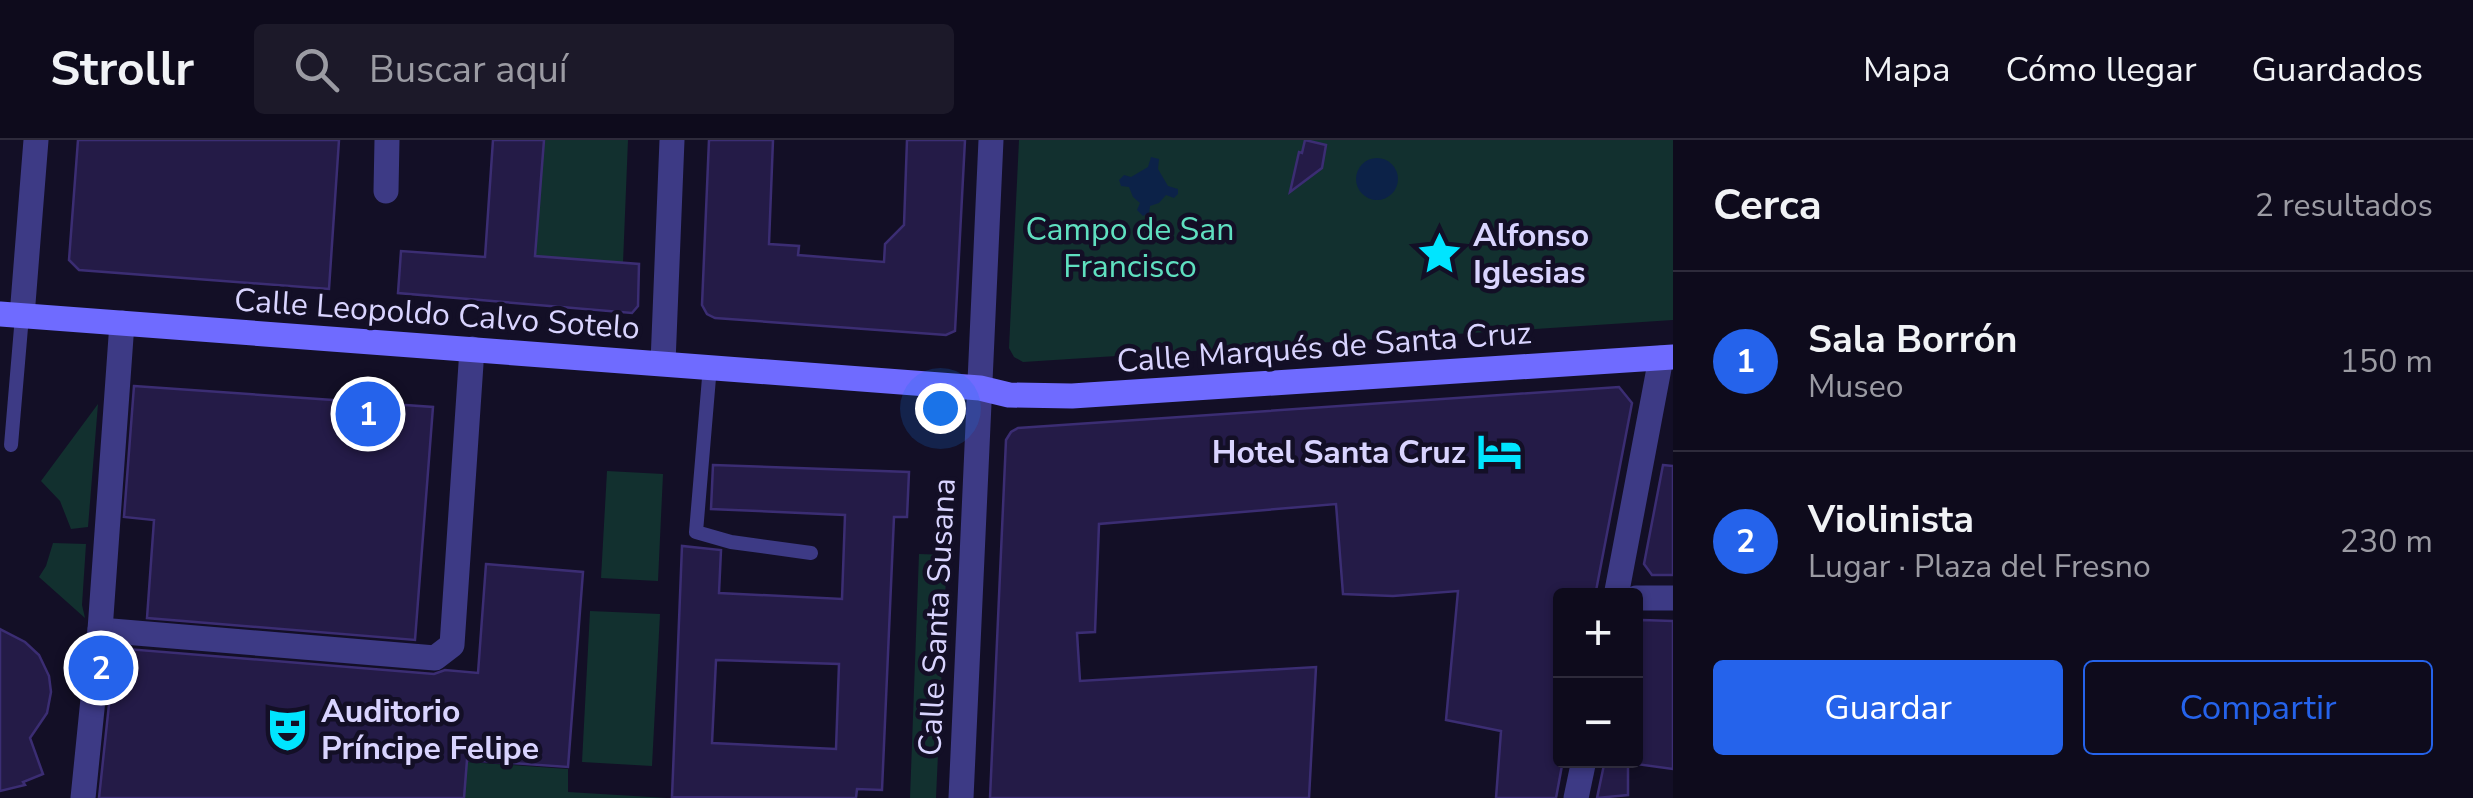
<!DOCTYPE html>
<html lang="es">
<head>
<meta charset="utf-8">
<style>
	body { margin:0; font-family:"Nunito Sans",sans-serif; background:#1c1929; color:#f1f3f6 }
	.controls { position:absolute; right:30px; bottom:30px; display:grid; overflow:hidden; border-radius:10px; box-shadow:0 2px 8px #0004 }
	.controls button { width:90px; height:90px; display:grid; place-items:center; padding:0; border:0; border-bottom:2px solid #2e2b3b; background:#0e0b1c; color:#f1f3f6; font:50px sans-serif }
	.you { position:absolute; left:940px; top:268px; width:35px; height:35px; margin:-25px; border:8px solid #fff; border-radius:50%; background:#1a73e8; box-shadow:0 0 0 15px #1a73e833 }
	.badge { display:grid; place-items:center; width:65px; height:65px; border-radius:50%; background:#2563eb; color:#fff; font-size:32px; font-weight:700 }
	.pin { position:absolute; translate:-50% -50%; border:5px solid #fff; box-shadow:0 2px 10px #0006 }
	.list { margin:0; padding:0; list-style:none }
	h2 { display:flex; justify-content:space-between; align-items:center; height:130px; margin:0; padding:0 40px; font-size:42px }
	h2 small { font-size:32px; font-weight:400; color:#9b9ba3 }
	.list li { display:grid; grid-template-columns:65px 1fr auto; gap:30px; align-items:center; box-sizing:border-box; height:180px; padding:0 40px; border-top:2px solid #2e2b3b }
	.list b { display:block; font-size:38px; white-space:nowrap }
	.list p { margin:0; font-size:32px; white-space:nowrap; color:#9b9ba3 }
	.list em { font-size:32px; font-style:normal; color:#9b9ba3 }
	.actions { display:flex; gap:20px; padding:30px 40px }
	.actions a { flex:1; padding:22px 0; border:2px solid #2563eb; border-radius:10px; text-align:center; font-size:35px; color:#2563eb }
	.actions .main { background:#2563eb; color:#fff }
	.icon { flex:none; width:55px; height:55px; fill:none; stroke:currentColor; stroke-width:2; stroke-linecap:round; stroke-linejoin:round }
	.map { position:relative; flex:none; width:1673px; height:658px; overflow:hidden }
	header { display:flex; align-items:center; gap:60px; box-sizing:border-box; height:140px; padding:0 50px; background:#0e0b1c; border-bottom:2px solid #2e2b3b }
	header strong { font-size:48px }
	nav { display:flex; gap:55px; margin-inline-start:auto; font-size:35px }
	.search { width:700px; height:90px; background:#1c1929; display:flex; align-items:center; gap:25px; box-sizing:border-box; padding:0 35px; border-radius:10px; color:#9b9ba3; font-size:38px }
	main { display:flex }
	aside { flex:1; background:#0e0b1c }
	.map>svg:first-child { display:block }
	.green { fill:#12302f }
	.water { fill:#0c2248 }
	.building { fill:#241b47; stroke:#3b2d73; stroke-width:2.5; fill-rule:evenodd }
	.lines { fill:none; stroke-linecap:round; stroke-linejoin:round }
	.lane { stroke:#3d3a85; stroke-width:14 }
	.street { stroke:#3d3a85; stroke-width:25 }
	.secondary { stroke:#6f6bff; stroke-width:25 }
	.labels { text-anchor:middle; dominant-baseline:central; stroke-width:9; stroke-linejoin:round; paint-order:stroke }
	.park-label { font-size:32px; fill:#5fe0c0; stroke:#130f26 }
	.poi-label { font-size:32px; font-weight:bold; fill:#d9d4ff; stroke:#130f26; text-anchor:start }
	.street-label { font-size:32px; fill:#d9d4ff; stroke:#130f26 }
</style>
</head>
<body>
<header>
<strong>Strollr</strong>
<div class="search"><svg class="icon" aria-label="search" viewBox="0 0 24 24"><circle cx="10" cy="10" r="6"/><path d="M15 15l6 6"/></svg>Buscar aquí</div>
<nav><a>Mapa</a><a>Cómo llegar</a><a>Guardados</a></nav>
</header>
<main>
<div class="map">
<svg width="1673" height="658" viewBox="0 0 1673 658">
	<rect width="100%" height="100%" fill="#130f26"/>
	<!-- green -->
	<g class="green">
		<polygon points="544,0 628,0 623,123 531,120 536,113"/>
		<polygon points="1019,0 1673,0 1673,180 1023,222 1014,217 1009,208"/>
		<polygon points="98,264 88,387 71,389 60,361 41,341"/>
		<polygon points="607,331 663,334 658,441 601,438"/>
		<polygon points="53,403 86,404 82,465 85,478 39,437 46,426"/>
		<polygon points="919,414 947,415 936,658 910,658"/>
		<polygon points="590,471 660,474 652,626 582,622"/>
		<polygon points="467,622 568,629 568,652 667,658 464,658"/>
	</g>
	<!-- water -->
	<g class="water">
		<polygon points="1151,17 1159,19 1158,29 1168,46 1178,49 1178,54 1174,58 1166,55 1159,63 1150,66 1149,73 1143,76 1137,70 1140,63 1133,57 1129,47 1121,46 1119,40 1124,35 1131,37 1148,27"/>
		<circle cx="1377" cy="39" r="21"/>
	</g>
	<!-- building -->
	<g class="building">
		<polygon points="78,0 339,0 329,149 79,130 69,120"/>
		<polygon points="493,0 544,0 535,116 639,124 638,166 632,173 398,153 401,111 485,117"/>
		<polygon points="709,0 773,0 769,104 799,106 798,115 884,122 885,104 904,85 907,0 965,0 955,191 946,195 715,178 707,174 702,165"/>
		<polygon points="1305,0 1326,5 1322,28 1290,52 1299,12 1302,13"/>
		<polygon points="134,246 433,267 415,500 147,478 154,380 124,377"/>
		<polygon points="1619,247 1632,263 1595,456 1560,456 1560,620 1563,620 1556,658 1496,658 1501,591 1446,580 1458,451 1393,456 1343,454 1336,364 1099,384 1095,492 1077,493 1080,541 1316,527 1309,658 990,658 1006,300 1011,292 1018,288"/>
		<path d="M713 325 909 332 907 377H894L882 650 857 649 856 658 672 657 682 406 721 410 719 453 842 459 845 375 711 369ZM716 520 839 524 836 609 712 603Z"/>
		<polygon points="1663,325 1673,326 1673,435 1652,435 1644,424"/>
		<polygon points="486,424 583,432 568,627 467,620 464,658 99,658 115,508 434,534 445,530 478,533"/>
		<polygon points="1642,480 1673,481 1673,629 1636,624 1636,486"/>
		<polygon points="0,489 25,502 39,515 49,536 51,552 47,573 30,598 43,634 23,642 25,645 0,651"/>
		<polygon points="1605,620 1628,620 1628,655 1597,658"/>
	</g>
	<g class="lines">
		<!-- lane -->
		<g class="lane">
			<polyline points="710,226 696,392 731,402 811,413"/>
			<polyline points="11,305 22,176"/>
		</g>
		<!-- street -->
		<g class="street">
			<polyline points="386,51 387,0"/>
			<polyline points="22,176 36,0"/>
			<polyline points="663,223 672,0"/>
			<polyline points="1616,456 1661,218"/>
			<polyline points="1636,458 1673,458"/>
			<polyline points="100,490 435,518 452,505 472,209"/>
			<polyline points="83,658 100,490 122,183"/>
			<polyline points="961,658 991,0"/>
			<polyline points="1576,658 1584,620"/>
		</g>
		<!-- secondary -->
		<polyline class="secondary" points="0,174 980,248 1009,255 1072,256 1673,217"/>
	</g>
	<!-- icons -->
	<defs>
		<symbol id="sight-bare" viewBox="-9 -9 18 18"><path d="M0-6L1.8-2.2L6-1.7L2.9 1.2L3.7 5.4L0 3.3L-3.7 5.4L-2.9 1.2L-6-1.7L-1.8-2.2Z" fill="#00e5ff" stroke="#130f26" stroke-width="2.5" paint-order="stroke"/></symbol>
		<symbol id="hotel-bare" viewBox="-9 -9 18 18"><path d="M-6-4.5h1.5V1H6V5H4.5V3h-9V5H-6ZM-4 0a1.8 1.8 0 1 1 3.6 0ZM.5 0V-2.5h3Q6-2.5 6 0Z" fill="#00e5ff" stroke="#130f26" stroke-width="2.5" paint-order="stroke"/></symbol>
		<symbol id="theatre-bare" viewBox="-9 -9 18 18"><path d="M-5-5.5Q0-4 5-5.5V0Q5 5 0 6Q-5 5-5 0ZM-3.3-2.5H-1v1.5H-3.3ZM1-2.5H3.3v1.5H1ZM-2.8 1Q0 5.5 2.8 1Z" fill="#00e5ff" stroke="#130f26" stroke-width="2.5" paint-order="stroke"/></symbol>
	</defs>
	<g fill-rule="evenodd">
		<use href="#sight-bare" x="1408" y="82" width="63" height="63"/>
		<use href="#hotel-bare" x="1468" y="280" width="63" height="63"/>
		<use href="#theatre-bare" x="256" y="558" width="63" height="63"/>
	</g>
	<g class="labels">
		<!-- park labels -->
		<g class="park-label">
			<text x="1130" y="89">Campo de San<tspan x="1130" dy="37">Francisco</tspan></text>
		</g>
		<!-- poi labels -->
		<g class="poi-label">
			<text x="1473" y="95">Alfonso<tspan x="1473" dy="37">Iglesias</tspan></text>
			<text x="1466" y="312" text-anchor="end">Hotel Santa Cruz</text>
			<text x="321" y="571">Auditorio<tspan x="321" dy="37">Príncipe Felipe</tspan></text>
		</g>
		<!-- street labels -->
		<g class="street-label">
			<text transform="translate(437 174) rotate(4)">Calle Leopoldo Calvo Sotelo</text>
			<text transform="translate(1324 207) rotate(-4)">Calle Marqués de Santa Cruz</text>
			<text transform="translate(937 477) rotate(-87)">Calle Santa Susana</text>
		</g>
	</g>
</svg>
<div class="controls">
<button>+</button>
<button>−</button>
</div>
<div class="you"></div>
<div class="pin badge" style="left:368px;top:274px">1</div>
<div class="pin badge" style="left:101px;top:528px">2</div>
</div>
<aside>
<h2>Cerca<small>2 resultados</small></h2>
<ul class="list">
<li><span class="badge">1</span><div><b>Sala Borrón</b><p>Museo</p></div><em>150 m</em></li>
<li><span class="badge">2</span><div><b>Violinista</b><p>Lugar · Plaza del Fresno</p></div><em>230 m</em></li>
</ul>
<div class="actions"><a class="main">Guardar</a><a>Compartir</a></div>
</aside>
</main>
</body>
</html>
